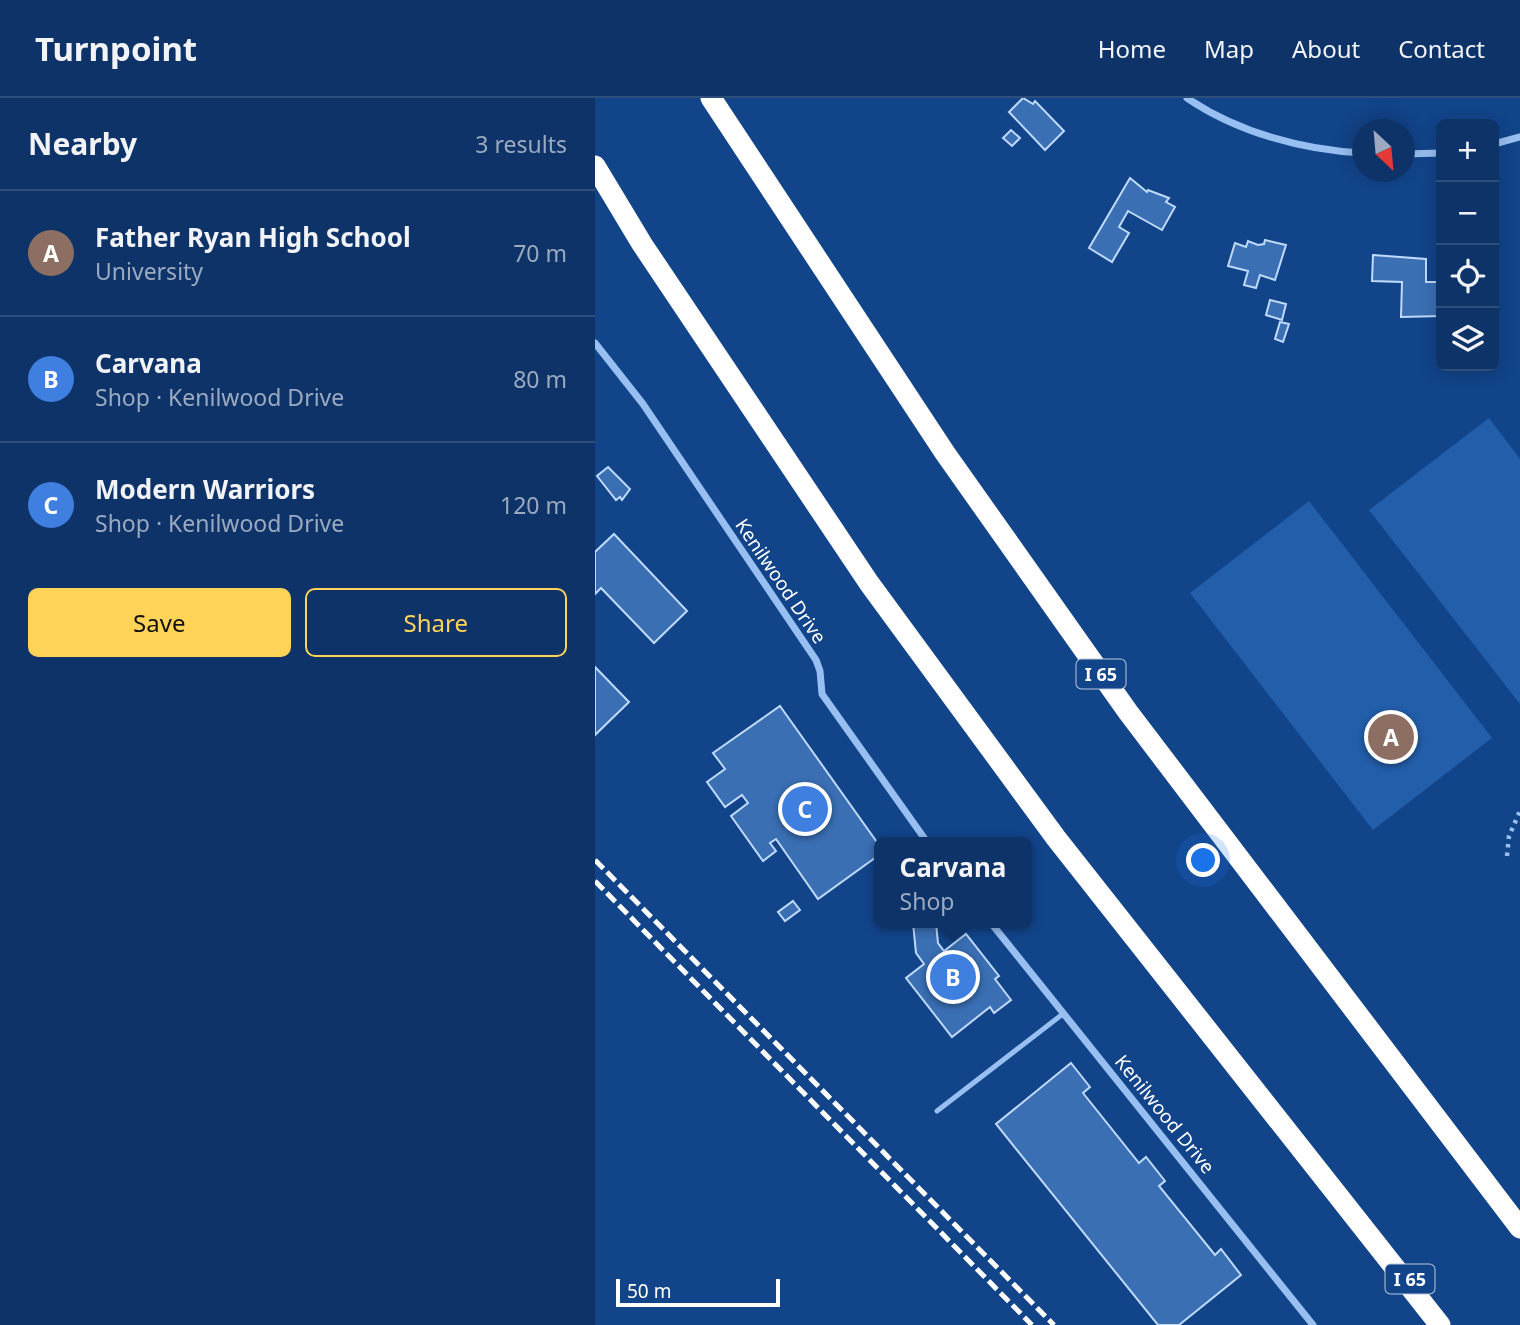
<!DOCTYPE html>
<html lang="en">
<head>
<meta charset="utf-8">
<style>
	body { margin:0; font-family:"Noto Sans",sans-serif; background:#173b6e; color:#f1f3f6 }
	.controls { position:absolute; right:21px; top:21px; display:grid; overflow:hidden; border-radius:10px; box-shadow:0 4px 18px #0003 }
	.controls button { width:63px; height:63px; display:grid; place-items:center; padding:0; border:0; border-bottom:2px solid #2e4e7c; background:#0e3368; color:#f1f3f6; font:35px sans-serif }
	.compass { position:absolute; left:757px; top:21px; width:63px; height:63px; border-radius:50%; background:#0e3368; box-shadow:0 4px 18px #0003; rotate:154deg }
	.scale { position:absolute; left:21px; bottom:18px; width:164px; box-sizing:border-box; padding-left:7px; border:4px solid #fff; border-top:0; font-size:19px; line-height:24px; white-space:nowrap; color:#fff; -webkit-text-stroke:5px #12448a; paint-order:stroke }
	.you { position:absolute; left:609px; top:763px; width:24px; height:24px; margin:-18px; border:5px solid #fff; border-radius:50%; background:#1a73e8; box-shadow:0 0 0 10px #1a73e833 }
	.badge { display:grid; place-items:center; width:46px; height:46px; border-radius:50%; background:#ffd258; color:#fff; font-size:23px; font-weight:700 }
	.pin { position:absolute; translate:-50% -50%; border:4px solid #fff; box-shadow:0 2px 7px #0006 }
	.popup { position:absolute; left:279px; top:739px; width:158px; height:91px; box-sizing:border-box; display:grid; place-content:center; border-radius:10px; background:#0e3368; filter:drop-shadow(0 2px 5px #0005); font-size:23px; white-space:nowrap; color:#9baac0 }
	.popup b { font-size:26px; color:#f1f3f6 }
	.popup::after { content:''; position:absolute; left:50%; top:100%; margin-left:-14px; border:14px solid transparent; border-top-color:#0e3368 }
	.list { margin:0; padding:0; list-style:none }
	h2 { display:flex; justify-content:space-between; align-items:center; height:91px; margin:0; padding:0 28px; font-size:30px }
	h2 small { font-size:23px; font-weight:400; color:#9baac0 }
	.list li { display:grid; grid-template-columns:46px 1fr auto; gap:21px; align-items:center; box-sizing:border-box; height:126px; padding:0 28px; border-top:2px solid #2e4e7c }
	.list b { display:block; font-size:26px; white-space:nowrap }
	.list p { margin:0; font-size:23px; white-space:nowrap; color:#9baac0 }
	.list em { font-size:23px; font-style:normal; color:#9baac0 }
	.actions { display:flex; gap:14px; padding:21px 28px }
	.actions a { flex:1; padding:16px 0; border:2px solid #ffd258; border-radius:10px; text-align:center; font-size:24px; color:#ffd258 }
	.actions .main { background:#ffd258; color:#111 }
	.icon { flex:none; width:38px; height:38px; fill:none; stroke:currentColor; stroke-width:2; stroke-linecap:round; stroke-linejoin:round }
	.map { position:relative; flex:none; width:925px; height:1227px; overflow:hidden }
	header { display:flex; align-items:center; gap:42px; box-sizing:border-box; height:98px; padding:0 35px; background:#0e3368; border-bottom:2px solid #2e4e7c }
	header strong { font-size:33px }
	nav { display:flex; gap:38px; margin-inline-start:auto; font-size:24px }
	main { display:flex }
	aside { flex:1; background:#0e3368 }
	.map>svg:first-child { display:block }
	.green { fill:#235eaa }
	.building { fill:#3a6fb4; stroke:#bfdafc; stroke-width:2 }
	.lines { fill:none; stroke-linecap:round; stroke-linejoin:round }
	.path { stroke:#98bff1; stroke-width:4.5; stroke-dasharray:3.5 5; stroke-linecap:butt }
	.service { stroke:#98bff1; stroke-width:5 }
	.minor { stroke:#98bff1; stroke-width:7 }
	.motorway { stroke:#fff; stroke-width:21 }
	.rail { stroke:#fff; stroke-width:5; stroke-dasharray:12 5; stroke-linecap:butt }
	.labels { text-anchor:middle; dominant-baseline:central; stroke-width:5; stroke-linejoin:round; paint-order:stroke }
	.shield { fill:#12448a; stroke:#b8c7dc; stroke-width:2 }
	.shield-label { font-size:18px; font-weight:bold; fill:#fff }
	.street-label { font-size:19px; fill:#fff; stroke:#12448a }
</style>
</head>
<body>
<header>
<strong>Turnpoint</strong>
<nav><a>Home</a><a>Map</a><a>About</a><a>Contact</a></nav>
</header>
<main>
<aside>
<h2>Nearby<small>3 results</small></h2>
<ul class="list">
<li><span class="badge" style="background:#8d6e63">A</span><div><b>Father Ryan High School</b><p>University</p></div><em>70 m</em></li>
<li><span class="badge" style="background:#3f7fe0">B</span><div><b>Carvana</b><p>Shop · Kenilwood Drive</p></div><em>80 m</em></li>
<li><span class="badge" style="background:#3f7fe0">C</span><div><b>Modern Warriors</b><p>Shop · Kenilwood Drive</p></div><em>120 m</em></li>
</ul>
<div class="actions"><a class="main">Save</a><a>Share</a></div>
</aside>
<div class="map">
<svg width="925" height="1227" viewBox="0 0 925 1227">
	<rect width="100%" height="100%" fill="#12448a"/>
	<!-- green -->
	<g class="green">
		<polygon points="894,320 925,361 925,606 774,412"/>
		<polygon points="714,403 897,640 778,732 595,495"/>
	</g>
	<!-- building -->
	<g class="building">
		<polygon points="428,0 438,6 440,3 469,33 450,52 414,14"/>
		<polygon points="416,32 425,40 417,48 408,40"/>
		<polygon points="535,80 552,94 553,92 574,100 571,104 580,109 567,132 533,113 524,129 534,135 517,164 494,150"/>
		<polygon points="670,142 691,147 680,182 665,177 661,190 649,187 653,173 633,168 640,145 651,149 653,143 663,147 669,146"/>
		<polygon points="778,157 831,161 831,184 846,184 846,218 806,219 807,184 777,183"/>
		<polygon points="675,202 691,206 687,222 671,217"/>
		<polygon points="685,224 694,226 688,244 680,241"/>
		<polygon points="13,369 35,391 27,402 25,399 21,402 2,378"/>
		<polygon points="19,436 92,513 59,545 6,490 0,496 0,454"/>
		<polygon points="0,569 34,604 0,637"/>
		<polygon points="185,608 284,747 284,757 223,801 181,741 175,745 181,753 168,763 136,718 153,705 147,697 130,709 112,684 130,671 118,655"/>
		<polygon points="198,803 205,812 190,823 183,814"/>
		<polygon points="318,825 341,825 343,845 349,853 371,836 404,878 400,881 416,902 399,915 395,909 357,939 311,880 329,866 321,855"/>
		<polygon points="476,965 495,989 488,995 544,1065 551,1059 570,1083 564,1088 620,1157 626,1151 646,1177 584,1227 563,1227 401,1026"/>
	</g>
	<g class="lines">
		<!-- path -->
		<polyline class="path" points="912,758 914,738 925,713"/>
		<!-- service -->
		<polyline class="service" points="342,1013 469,915"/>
		<!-- minor -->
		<g class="minor">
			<path d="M592 0C642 34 707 52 768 55"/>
			<polyline points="899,46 925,39"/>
			<polyline points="810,56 846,55"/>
			<polyline points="0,245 48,306 221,562 225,573 227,596 332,744"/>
			<polyline points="396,825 718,1227"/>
		</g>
		<!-- motorway -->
		<g class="motorway">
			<polyline points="116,0 350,355 533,614 925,1130"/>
			<polyline points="0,68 47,146 274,485 461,740 845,1227"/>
		</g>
		<!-- rail -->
		<g class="rail">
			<polyline points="0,762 459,1227"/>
			<polyline points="0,783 437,1227"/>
		</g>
	</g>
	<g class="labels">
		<!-- shield labels -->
		<g class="shield">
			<rect x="481.5" y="561.5" width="49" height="29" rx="5"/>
			<rect x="790.5" y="1166.5" width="49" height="29" rx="5"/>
		</g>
		<g class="shield-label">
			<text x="506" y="576">I 65</text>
			<text x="815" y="1181">I 65</text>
		</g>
		<!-- street labels -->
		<g class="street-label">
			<text transform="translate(186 483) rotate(56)">Kenilwood Drive</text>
			<text transform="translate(570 1016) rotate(51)">Kenilwood Drive</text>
		</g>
	</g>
</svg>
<div class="controls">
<button>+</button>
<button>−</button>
<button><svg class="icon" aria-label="locate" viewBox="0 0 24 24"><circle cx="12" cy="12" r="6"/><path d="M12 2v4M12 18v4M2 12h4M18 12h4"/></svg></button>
<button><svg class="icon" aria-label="layers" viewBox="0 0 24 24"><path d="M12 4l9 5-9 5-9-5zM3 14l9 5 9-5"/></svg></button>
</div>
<svg class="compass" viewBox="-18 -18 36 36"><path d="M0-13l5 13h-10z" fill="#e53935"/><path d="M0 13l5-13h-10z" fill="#9baac0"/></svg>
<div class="scale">50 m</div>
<div class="you"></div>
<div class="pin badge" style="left:796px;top:639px;background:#8d6e63">A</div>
<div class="pin badge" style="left:358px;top:879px;background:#3f7fe0">B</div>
<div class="popup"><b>Carvana</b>Shop</div>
<div class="pin badge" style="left:210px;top:711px;background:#3f7fe0">C</div>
</div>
</main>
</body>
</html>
